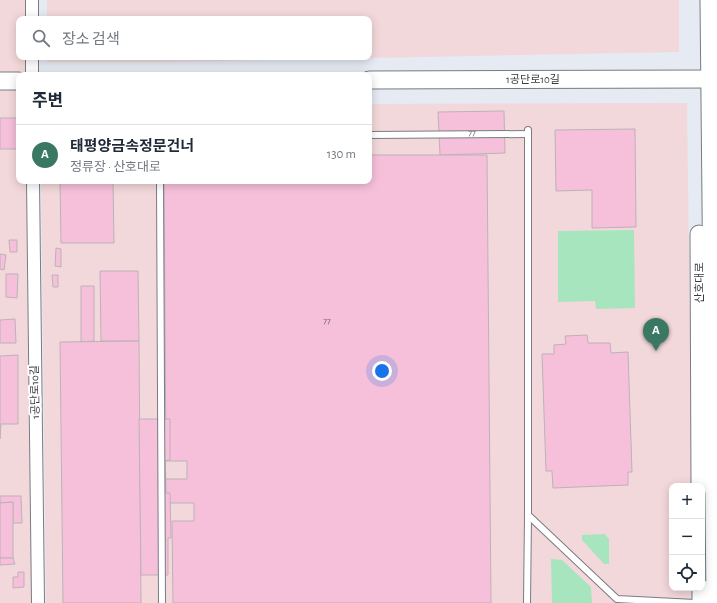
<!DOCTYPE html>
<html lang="ko">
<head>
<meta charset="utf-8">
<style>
	body { margin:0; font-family:"Alegreya Sans","Noto Sans KR",sans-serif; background:#f2f2f3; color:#1f2937 }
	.controls { position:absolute; right:12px; bottom:12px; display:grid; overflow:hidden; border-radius:8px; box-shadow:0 2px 10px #0003 }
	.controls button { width:36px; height:36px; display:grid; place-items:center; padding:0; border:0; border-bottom:1px solid #e0e1e3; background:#fff; color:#1f2937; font:20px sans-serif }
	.you { position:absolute; left:382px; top:371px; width:14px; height:14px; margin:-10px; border:3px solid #fff; border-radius:50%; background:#1a73e8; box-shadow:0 0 0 6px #1a73e833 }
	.badge { display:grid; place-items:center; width:26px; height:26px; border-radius:50%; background:#3a7864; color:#fff; font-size:13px; font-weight:700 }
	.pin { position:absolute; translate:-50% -33px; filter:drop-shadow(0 1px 2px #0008) }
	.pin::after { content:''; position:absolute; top:21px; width:14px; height:12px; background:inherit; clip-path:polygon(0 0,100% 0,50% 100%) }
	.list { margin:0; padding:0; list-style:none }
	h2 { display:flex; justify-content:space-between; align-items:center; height:52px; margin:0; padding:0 16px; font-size:17px }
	h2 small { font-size:13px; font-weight:400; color:#747a83 }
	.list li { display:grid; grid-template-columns:26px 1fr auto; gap:12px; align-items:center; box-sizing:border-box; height:60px; padding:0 16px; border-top:1px solid #e0e1e3 }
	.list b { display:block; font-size:15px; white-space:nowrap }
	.list p { margin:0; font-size:13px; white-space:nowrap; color:#747a83 }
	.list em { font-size:13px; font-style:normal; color:#747a83 }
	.icon { flex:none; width:22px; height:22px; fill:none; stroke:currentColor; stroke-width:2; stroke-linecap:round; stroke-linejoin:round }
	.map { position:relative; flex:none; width:717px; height:603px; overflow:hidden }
	.search { position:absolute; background:#fff; box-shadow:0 2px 10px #0003; left:16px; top:16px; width:356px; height:44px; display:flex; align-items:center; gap:10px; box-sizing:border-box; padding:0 14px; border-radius:8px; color:#747a83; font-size:15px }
	.panel { position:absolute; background:#fff; box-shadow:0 2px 10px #0003; left:16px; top:72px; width:356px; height:112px; border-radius:8px }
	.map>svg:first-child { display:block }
	.industrial { fill:#f3d8db }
	.green { fill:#a7e5be }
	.building { fill:#f6c0da; stroke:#bcb2b7 }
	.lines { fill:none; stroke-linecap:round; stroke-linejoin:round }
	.lane-casing { stroke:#787c84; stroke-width:8 }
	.street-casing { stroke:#787c84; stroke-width:14 }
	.secondary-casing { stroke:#787c84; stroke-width:19 }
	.lane { stroke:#fff; stroke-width:6 }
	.street { stroke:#fff; stroke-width:12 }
	.secondary { stroke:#fff; stroke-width:17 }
	.labels { text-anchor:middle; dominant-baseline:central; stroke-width:4; stroke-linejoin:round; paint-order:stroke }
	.number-label { font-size:9px; fill:#685c65 }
	.street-label { font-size:11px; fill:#383a3e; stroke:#fff }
</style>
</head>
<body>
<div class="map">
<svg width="717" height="603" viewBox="0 0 717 603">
	<rect width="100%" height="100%" fill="#e5eaf3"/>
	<!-- industrial -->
	<g class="industrial">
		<polygon points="0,0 32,0 32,19 19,19 19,57 32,57 32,75 19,75 19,181 33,181 38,603 0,603"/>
		<polygon points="47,0 679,0 679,52 161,62 47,62 47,57 369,57 369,19 47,19"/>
		<polygon points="687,103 692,486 672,486 672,588 693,588 693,603 46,603 41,181 369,181 369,104"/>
	</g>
	<!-- green -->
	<g class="green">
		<polygon points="634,230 635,308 596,309 595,301 558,302 558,231"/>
		<polygon points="605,534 609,539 609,564 604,564 582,540 582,535"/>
		<polygon points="551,559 562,560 591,587 592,603 552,603"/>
	</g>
	<!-- building -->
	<g class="building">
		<polygon points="504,111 505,153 440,155 438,112"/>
		<polygon points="0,118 18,118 19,149 0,149"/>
		<polygon points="635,129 636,227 592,228 592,190 556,191 555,130"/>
		<polygon points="369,155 487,155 491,603 173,603 172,521 194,521 194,503 165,503 165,479 187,479 187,461 166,461 164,181 369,181"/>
		<polygon points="60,181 113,181 114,243 61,243"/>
		<polygon points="9,240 17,240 17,252 10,252"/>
		<polygon points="56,248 61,249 61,267 55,266"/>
		<polygon points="0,254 6,255 4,270 0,269"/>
		<polygon points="100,271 138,271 139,341 101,341"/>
		<polygon points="6,274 18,274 17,298 6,297"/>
		<polygon points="52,275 58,275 58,287 53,287"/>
		<polygon points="81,286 94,286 94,341 81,342"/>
		<polygon points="15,319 16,343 0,343 0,320"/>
		<polygon points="587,335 588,343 610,343 611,353 628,352 632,472 628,472 628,485 553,488 552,471 546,471 542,354 554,354 554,345 566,344 565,336"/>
		<polygon points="139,341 141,603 63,603 60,342"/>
		<polygon points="18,355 18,424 1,424 0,439 0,356"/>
		<polygon points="139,419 170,419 170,460 165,461 166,493 170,493 171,538 168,538 168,575 141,575"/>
		<polygon points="0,496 21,496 22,523 13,523 13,502 0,503"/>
		<polygon points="13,502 13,558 0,558 0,503"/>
		<polygon points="0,558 13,558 15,564 0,565"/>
		<polygon points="18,572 24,572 24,587 13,588 13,577 18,577"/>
	</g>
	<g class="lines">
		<defs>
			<g id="lane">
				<polyline points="369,135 528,134"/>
				<polyline points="160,181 162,603"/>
				<polyline points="528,515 617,599 695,603"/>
				<polyline points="527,603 528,515 528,130"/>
			</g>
			<g id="street">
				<polyline points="32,19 32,0"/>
				<polyline points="32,75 32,57"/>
				<polyline points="33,181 38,603"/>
			</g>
			<g id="secondary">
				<polyline points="709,0 715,603"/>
				<polyline points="369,80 717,79"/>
				<polyline points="0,81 19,81"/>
				<polyline points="699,234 700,486"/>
				<polyline points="701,588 701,603"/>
			</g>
		</defs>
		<!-- lane casing -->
		<use href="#lane" class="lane-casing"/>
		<!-- street casing -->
		<use href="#street" class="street-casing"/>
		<!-- secondary casing -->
		<use href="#secondary" class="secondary-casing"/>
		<!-- lane -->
		<use href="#lane" class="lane"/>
		<!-- street -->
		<use href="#street" class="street"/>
		<!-- secondary -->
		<use href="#secondary" class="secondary"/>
	</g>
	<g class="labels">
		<!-- number labels -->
		<g class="number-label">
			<text x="472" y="133">77</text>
			<text x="327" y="321">77</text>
		</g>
		<!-- street labels -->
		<g class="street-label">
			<text x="533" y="79">1공단로10길</text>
			<text transform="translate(699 283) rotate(-90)">산호대로</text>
			<text transform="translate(35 392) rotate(-91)">1공단로10길</text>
		</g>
	</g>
</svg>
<div class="controls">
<button>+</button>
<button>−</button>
<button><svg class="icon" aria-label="locate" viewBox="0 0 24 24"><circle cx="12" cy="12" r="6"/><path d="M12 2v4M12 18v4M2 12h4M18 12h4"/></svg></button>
</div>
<div class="you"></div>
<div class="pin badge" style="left:656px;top:351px">A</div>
<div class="search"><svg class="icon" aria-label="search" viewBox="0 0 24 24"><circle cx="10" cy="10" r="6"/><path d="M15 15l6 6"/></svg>장소 검색</div>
<section class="panel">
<h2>주변<small></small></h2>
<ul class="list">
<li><span class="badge">A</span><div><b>태평양금속정문건너</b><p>정류장 · 산호대로</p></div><em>130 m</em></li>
</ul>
</section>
</div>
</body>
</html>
